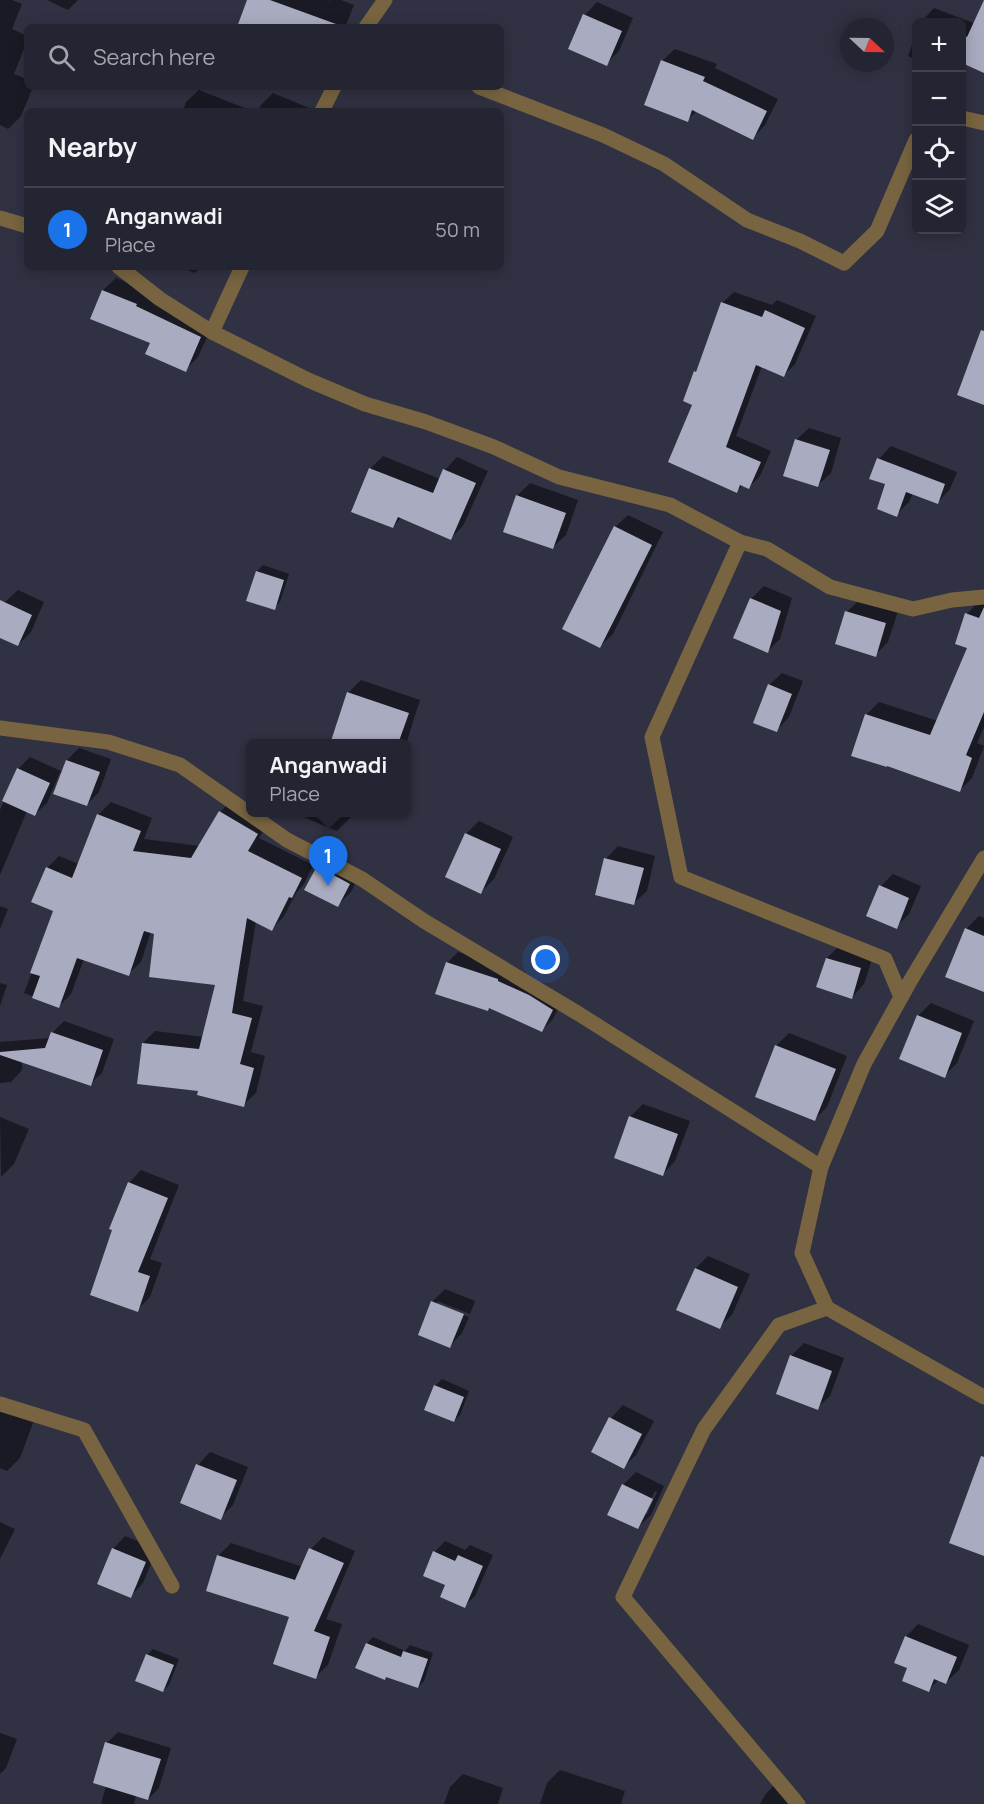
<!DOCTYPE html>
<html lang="en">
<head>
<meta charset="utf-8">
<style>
	body { margin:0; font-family:Manrope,sans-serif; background:#2c2d3a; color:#f1f3f6 }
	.controls { position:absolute; right:18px; top:18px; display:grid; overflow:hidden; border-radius:9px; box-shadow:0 3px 15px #0003 }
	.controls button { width:54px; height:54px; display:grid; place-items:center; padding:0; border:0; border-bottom:2px solid #41424d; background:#242532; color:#f1f3f6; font:30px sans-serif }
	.compass { position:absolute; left:840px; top:18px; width:54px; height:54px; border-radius:50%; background:#242532; box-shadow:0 3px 15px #0003; rotate:112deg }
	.you { position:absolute; left:546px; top:960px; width:21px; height:21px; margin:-15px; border:4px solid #fff; border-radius:50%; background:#1a73e8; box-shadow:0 0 0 9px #1a73e833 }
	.badge { display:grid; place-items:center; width:39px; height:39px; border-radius:50%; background:#1a73e8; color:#fff; font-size:20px; font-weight:700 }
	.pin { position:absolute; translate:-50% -50px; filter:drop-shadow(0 2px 3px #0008) }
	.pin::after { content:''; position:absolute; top:32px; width:21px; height:18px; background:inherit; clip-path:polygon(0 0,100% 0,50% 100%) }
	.popup { position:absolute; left:246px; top:739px; width:165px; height:78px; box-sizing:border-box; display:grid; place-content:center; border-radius:9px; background:#242532; filter:drop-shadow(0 2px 4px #0005); font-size:20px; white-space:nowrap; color:#a3a5ac }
	.popup b { font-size:22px; color:#f1f3f6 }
	.popup::after { content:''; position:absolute; left:50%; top:100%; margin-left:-12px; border:12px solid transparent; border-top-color:#242532 }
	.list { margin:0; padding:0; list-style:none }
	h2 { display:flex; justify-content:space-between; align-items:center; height:78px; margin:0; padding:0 24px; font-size:26px }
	h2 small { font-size:20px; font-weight:400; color:#a3a5ac }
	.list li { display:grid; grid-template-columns:39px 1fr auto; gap:18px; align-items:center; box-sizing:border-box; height:84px; padding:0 24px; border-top:2px solid #41424d }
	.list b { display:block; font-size:22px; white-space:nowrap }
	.list p { margin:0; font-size:20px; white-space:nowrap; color:#a3a5ac }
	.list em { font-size:20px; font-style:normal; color:#a3a5ac }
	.icon { flex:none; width:33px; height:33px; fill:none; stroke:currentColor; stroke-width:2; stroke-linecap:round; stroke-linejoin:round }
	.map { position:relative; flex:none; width:984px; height:1804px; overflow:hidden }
	.search { position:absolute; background:#242532; box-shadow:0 3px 15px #0003; left:24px; top:24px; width:480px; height:66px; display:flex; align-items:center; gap:15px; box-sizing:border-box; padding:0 21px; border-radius:9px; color:#a3a5ac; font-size:22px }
	.panel { position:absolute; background:#242532; box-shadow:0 3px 15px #0003; left:24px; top:108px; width:480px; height:162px; border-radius:9px }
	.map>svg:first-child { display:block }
	.shadow { fill:#0007; fill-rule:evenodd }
	.building { fill:#a9abc0 }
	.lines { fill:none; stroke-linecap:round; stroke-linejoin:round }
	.minor { stroke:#786440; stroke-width:15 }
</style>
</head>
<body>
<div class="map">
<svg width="984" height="1804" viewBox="0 0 984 1804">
	<rect width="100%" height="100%" fill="#303142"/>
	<!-- shadow -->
	<g class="shadow">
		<polygon points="0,0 12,0 22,4 12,29 27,36 27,41 14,74 27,79 27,87 33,87 21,116 8,129 0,125"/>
		<polygon points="47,0 78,0 68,10"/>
		<polygon points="249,0 329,0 328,2 330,0 341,0 354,5 345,27 239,27"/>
		<polygon points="597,2 633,18 619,51 606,64 585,15"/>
		<polygon points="934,8 976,24 984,16 984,71 962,61 962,22 921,22"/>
		<polygon points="916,34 916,60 908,56"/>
		<polygon points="675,49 717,64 715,68 778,99 765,125 753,138 697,111 687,120 662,61"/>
		<polygon points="199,90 252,111 183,111 186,102"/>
		<polygon points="273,93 314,110 314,111 258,111 261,105"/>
		<polygon points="179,267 201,267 195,273"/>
		<polygon points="116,278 149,291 213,324 198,357 185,370 152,342 92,318 103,290"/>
		<polygon points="734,292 772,305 777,300 816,316 795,364 784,375 762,366 736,436 771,451 760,476 749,487 743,485 737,491 694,404 695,372 699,368 722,303"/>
		<polygon points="809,428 841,438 831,473 818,485 796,440"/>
		<polygon points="891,446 957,472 950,489 938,502 913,493 909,502 896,515 887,483 871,478 879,459"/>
		<polygon points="383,456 440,479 445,470 457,457 488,471 463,526 451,538 402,517 393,527 370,469"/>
		<polygon points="530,483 578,500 566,535 553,547 517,496"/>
		<polygon points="628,515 663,532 613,634 600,646 615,527"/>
		<polygon points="263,565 289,574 280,602 274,608 257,571"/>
		<polygon points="764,586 792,598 780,639 768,651 751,599"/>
		<polygon points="18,590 44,602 31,632 18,645 0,637 0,613 5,602"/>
		<polygon points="859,600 898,611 888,642 875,655 847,612"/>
		<polygon points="979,601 984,603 984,727 977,743 984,746 972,778 960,790 853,755 867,714 879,702 938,721 969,647 967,614"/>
		<polygon points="782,673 803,681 789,717 777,730 769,685"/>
		<polygon points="361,680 420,700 406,744 332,744 348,693"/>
		<polygon points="79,748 111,759 99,792 87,804 60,772 47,803 35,814 27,811 0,875 0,810 18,769 30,757 63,772 67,760"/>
		<polygon points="233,799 269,822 259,838 313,865 304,884 296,893 284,916 272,929 256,921 243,1001 263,1006 251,1052 265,1056 256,1093 243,1105 143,1043 155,1031 204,1037 217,983 155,932 151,931 141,962 128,974 84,959 71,994 59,1006 24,993 55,911 47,868 59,856 79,864 99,814 111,802 152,818 144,839 200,846 220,812"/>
		<polygon points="303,812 352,812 350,818 337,831 301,816"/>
		<polygon points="479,821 513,837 494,879 481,892 466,834"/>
		<polygon points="618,846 655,856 647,891 634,903 606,859"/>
		<polygon points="330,855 362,871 351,892 338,905 318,867"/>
		<polygon points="893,874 921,886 909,914 896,927 881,886"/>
		<polygon points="0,906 8,909 0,929"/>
		<polygon points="979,916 984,918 984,984 966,929"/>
		<polygon points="839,946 873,956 864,984 852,997 827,958"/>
		<polygon points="458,952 508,968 563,998 553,1019 542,1030 491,1007 488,1009 447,963"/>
		<polygon points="0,983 7,985 0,1006"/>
		<polygon points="931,1003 974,1021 957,1063 944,1076 918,1016"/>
		<polygon points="64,1021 114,1039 102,1073 90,1084 22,1060 22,1070 11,1082 0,1083 0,1042 50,1038 52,1033"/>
		<polygon points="789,1033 847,1056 827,1107 815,1119 757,1096 776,1046"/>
		<polygon points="643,1104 690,1121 675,1161 663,1174 630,1117"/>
		<polygon points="0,1117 29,1129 14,1164 1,1177"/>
		<polygon points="141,1170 179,1185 150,1259 162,1263 150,1297 137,1310 129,1183"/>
		<polygon points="708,1256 750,1274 732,1315 719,1327 696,1268"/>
		<polygon points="445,1289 475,1301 470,1314 437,1301 437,1304 469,1317 462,1333 450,1346 420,1334 433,1301"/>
		<polygon points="804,1343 844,1358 830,1396 817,1408 777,1393 792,1355"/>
		<polygon points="442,1379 469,1391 460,1415 454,1421 426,1409 436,1385"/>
		<polygon points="623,1405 654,1421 636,1455 623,1467 593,1452 611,1418"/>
		<polygon points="0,1407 34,1420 20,1458 7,1471 0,1468"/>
		<polygon points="210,1452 248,1467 233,1505 220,1518 182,1503 198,1465"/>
		<path d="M636 1472 664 1486 651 1515 638 1527 623 1485ZM655 1491 657 1492 647 1514H644Z"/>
		<polygon points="0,1522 15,1529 0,1559"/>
		<polygon points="125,1536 157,1549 143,1583 131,1596 113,1549"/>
		<polygon points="323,1537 355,1551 326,1619 342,1624 328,1665 315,1677 291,1616 218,1556 231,1543 303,1567 311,1549"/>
		<polygon points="445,1541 465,1550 470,1545 493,1555 475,1596 464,1606 447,1584 435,1552"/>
		<polygon points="918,1624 969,1645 959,1670 946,1682 939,1679 929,1690 909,1667 906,1637"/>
		<polygon points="373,1637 405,1651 410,1645 433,1653 424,1681 418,1687 367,1643"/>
		<polygon points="153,1649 179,1659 169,1685 163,1691 147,1655"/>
		<polygon points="118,1732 171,1748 159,1788 148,1799 136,1795 134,1804 101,1804 106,1786 107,1743"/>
		<polygon points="0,1733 17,1739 6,1768 0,1774"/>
		<polygon points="560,1770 625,1791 621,1804 540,1804 547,1783"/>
		<polygon points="463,1774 503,1788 498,1804 444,1804 450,1787"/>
		<polygon points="777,1782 799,1794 805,1799 802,1804 760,1804 765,1795"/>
	</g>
	<!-- building -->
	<g class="building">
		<polygon points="247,0 270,0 336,24 336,27 237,27"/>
		<polygon points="984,0 984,73 962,63 962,35 967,37"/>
		<polygon points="583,14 622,31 607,66 568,49"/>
		<polygon points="661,60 705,77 703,81 767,111 753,140 692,110 688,122 644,105"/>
		<polygon points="102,290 137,304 136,306 201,337 186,372 145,354 150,343 90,319"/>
		<polygon points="721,302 762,317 765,310 805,328 784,377 756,365 726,447 761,462 749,489 740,485 737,493 668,462 692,405 683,401 694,371 696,372"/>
		<polygon points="981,330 984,331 984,405 957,395"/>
		<polygon points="795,439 830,450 818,487 783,476"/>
		<polygon points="877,458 945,484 938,504 906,492 897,517 877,509 885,484 869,479"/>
		<polygon points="369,468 433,493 443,469 476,483 451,540 398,517 393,528 351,512"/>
		<polygon points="516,495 566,513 553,549 503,532"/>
		<polygon points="614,526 652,545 600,648 562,629"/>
		<polygon points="256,571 284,580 275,610 246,601"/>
		<polygon points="750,598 781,611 768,653 733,638"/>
		<polygon points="0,600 32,615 18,646 0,638"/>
		<polygon points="984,607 984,712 966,755 972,758 960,792 887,766 887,767 851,756 865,714 930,735 967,648 955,644 965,613 979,618"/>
		<polygon points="845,611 886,623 876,657 835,644"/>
		<polygon points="768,684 792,694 777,732 753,723"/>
		<polygon points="347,692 409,713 398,744 330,744"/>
		<polygon points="66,760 100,772 87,806 53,794"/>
		<polygon points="17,768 50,783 35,816 2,801"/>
		<polygon points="219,811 258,834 248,851 302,878 292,898 289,897 272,931 247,918 232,1013 252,1018 240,1064 254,1068 244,1107 197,1095 198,1091 137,1084 142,1043 199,1049 215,985 149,977 154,934 144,931 129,976 77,958 59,1008 32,998 40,976 30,973 53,911 31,902 46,867 72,878 97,814 141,831 133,851 191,858"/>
		<polygon points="465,833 501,849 481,894 445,877"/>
		<polygon points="604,858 644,868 634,905 595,895"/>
		<polygon points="317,866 350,884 338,907 304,890"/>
		<polygon points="879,885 909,898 897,929 866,916"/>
		<polygon points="965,928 984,936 984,992 945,977"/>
		<polygon points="826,958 861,968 852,999 816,987"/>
		<polygon points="446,962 498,979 498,981 529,995 553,1010 542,1032 489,1008 488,1011 435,994"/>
		<polygon points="917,1015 962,1033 945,1078 899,1059"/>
		<polygon points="51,1032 103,1050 91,1086 0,1055 0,1052 45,1048"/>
		<polygon points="775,1045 836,1069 815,1121 755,1097"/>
		<polygon points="629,1116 678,1134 663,1176 614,1158"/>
		<polygon points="128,1182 168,1198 138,1272 150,1276 138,1312 90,1295 112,1230 109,1229"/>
		<polygon points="695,1268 738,1287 720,1329 676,1310"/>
		<polygon points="431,1301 464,1314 450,1348 418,1335"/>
		<polygon points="790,1355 832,1371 818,1410 776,1394"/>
		<polygon points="434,1385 464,1397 454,1422 424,1410"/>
		<polygon points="609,1417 642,1434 624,1469 591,1452"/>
		<polygon points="981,1456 984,1457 984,1556 949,1543"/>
		<polygon points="196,1464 237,1480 221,1520 180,1503"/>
		<polygon points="622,1484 653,1499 638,1529 607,1515"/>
		<polygon points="112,1548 146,1562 131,1598 97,1584"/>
		<polygon points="309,1548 344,1563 314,1631 330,1637 316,1679 273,1664 289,1617 206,1591 217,1555 295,1580"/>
		<polygon points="433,1551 455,1561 458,1555 483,1566 465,1608 440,1597 445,1585 423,1576"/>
		<polygon points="905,1636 957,1657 946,1684 934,1679 929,1692 902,1681 907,1668 894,1663"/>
		<polygon points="366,1643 401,1657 403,1651 428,1659 418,1688 386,1677 385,1680 355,1668"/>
		<polygon points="146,1654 174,1665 163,1692 135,1681"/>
		<polygon points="105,1742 161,1759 148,1800 93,1783"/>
	</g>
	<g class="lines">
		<!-- minor -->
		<g class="minor">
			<polyline points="366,27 385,0"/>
			<polyline points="479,87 603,135 664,164 747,220 800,241 844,263 877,231 916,140"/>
			<polyline points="322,111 334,87"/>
			<polyline points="962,118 984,123"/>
			<polyline points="0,218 27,226"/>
			<polyline points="119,267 160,299 212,332 308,380 365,404 426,422 494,447 559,477 670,505 740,542 767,549 830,587 913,609 952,600 984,597"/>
			<polyline points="212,332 242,267"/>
			<polyline points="740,542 652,737 681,877 885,959 901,997"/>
			<polyline points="0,728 108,742 180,765 287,840 362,879 424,921 579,1014 821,1167"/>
			<polyline points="984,858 909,983 864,1064 821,1167 802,1253 827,1308 984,1397"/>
			<polyline points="0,1404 84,1430 172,1586"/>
			<polyline points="798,1804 623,1597 704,1429 779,1325 827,1308"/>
		</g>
	</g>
</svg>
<div class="controls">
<button>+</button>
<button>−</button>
<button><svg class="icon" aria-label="locate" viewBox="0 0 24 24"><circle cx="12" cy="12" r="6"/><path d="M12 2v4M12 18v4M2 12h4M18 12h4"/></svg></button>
<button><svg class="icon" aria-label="layers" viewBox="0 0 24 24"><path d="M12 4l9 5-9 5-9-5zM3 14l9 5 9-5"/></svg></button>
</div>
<svg class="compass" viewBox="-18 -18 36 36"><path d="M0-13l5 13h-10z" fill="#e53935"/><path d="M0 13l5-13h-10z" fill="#a3a5ac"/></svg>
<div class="you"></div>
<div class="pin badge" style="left:328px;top:886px">1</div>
<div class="popup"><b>Anganwadi</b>Place</div>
<div class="search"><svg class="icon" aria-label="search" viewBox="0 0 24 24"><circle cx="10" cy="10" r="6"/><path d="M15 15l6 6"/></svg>Search here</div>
<section class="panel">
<h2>Nearby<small></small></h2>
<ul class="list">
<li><span class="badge">1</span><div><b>Anganwadi</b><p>Place</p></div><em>50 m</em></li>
</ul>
</section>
</div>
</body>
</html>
